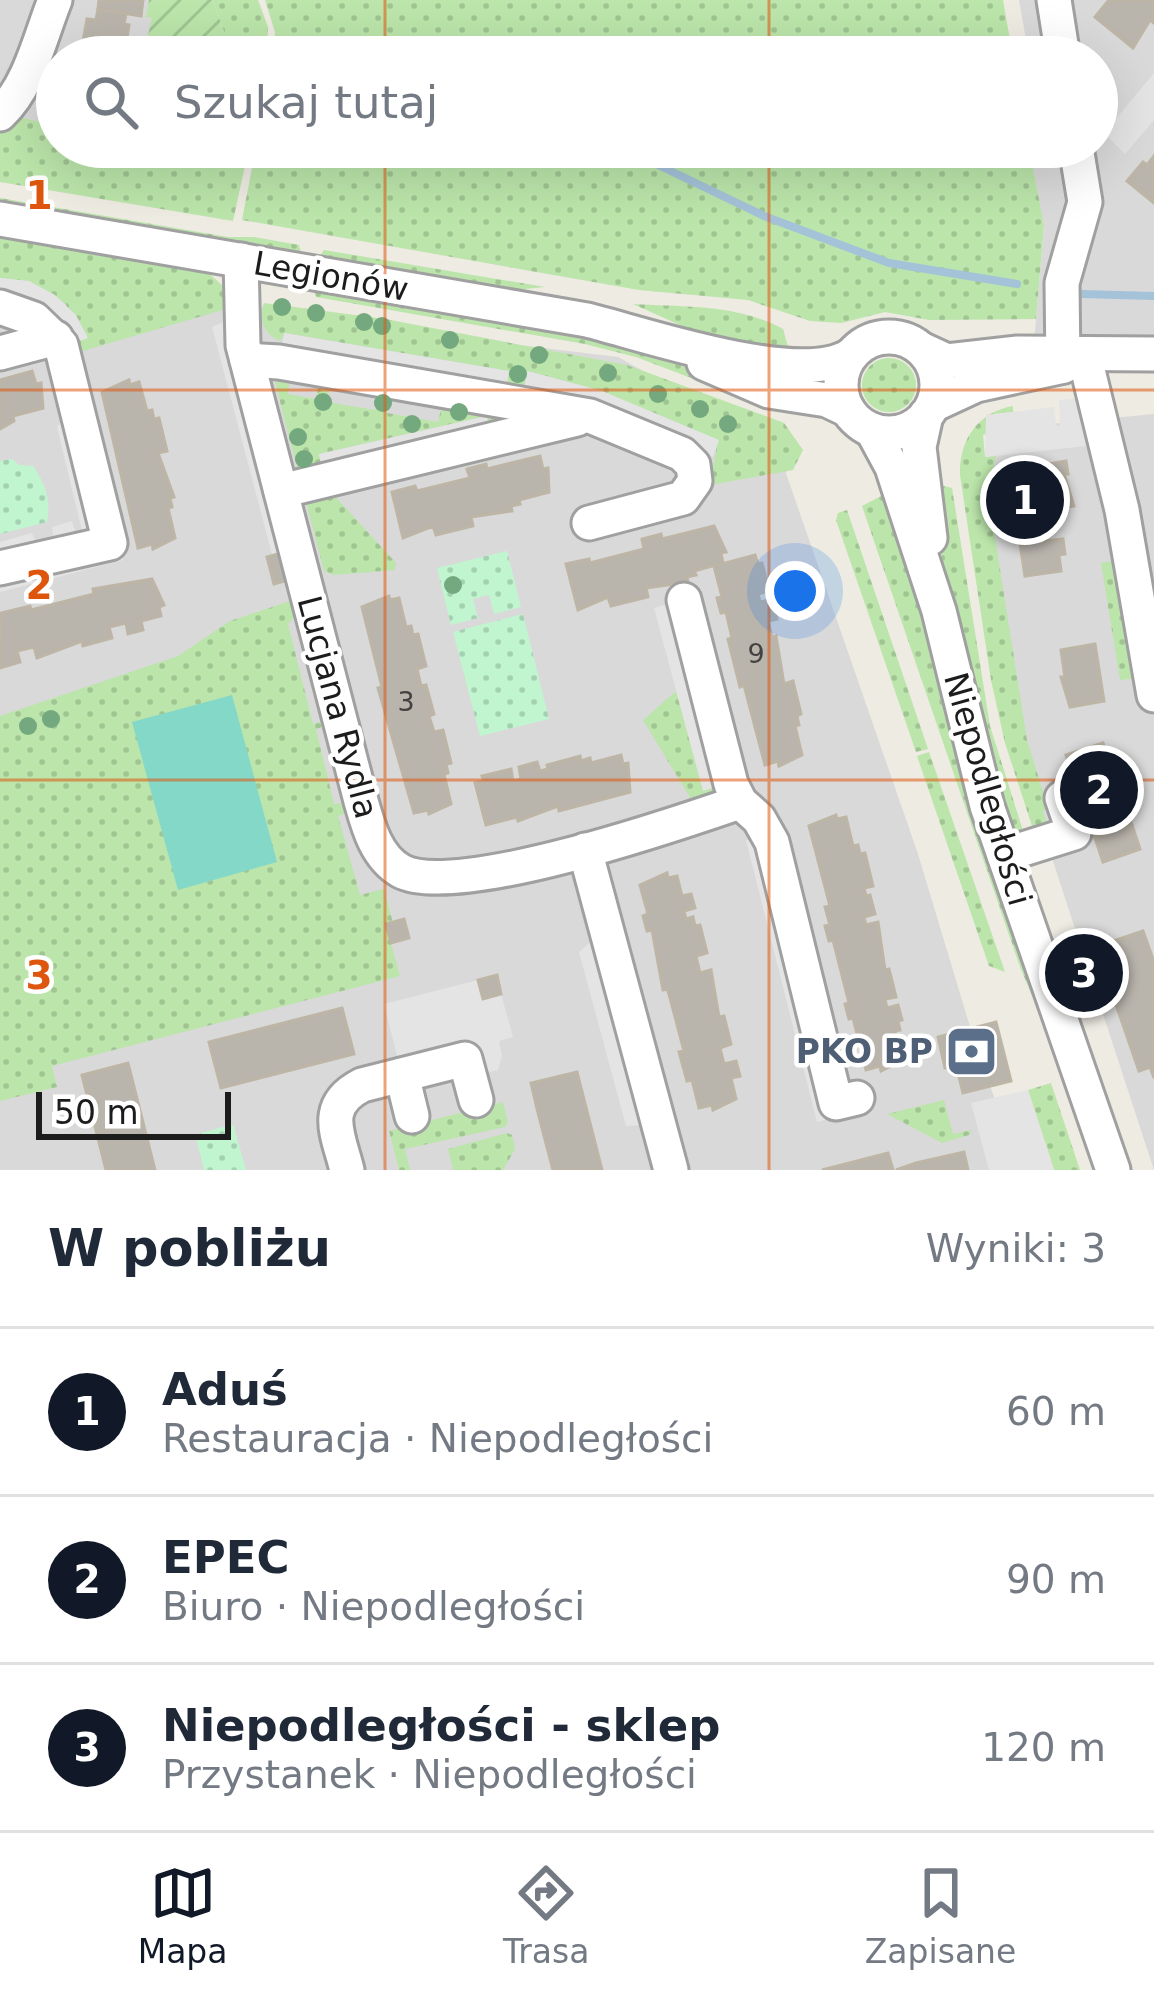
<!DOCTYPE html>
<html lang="pl">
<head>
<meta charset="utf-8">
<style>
	body { margin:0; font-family:"DejaVu Sans",sans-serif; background:#f6f6f7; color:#1f2937 }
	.scale { position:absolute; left:36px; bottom:30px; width:195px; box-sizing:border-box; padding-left:12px; border:6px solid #1c1c1c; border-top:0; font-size:33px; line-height:42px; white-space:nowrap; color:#1c1c1c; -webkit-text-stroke:9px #fff; paint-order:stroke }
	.you { position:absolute; left:795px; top:591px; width:42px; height:42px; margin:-30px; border:9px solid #fff; border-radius:50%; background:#1a73e8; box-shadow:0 0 0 18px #1a73e833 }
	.badge { display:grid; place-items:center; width:78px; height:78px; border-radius:50%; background:#111827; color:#fff; font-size:39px; font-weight:700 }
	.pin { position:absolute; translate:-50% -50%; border:6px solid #fff; box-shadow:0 3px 12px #0006 }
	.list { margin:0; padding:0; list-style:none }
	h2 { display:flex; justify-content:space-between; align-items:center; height:156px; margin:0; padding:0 48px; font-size:51px }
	h2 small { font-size:39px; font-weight:400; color:#747a83 }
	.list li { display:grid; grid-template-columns:78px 1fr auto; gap:36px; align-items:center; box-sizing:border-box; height:168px; padding:0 48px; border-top:3px solid #e0e1e3 }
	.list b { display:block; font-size:45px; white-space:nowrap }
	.list p { margin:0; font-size:39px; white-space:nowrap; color:#747a83 }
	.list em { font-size:39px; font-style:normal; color:#747a83 }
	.icon { flex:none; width:66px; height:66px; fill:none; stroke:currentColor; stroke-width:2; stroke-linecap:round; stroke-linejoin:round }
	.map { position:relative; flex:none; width:1154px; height:1170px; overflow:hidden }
	.search { position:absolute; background:#fff; box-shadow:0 12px 48px #0002; left:36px; right:36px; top:36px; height:132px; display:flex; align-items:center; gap:30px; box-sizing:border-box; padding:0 42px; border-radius:66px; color:#747a83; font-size:45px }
	.sheet { height:660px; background:#fff }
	nav { display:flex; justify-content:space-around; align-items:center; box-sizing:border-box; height:168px; border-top:3px solid #e0e1e3; background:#fff; font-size:33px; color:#747a83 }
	nav a { display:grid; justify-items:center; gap:6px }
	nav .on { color:#111827 }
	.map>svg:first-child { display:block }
	.residential { fill:#dad9d9 }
	.grass { fill:url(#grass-dots) }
	.park { fill:url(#park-dots) }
	.garden { fill:url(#garden-furrows) }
	.pitch { fill:#84d8c8 }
	.parking { fill:#e4e4e4 }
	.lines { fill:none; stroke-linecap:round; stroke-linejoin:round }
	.stream { stroke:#a4c2d8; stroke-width:8 }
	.building { fill:#b9b4ac; stroke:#bdb5a5; stroke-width:3 }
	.minor-casing { stroke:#a0a0a0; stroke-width:39 }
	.minor { stroke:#fff; stroke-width:33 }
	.tree { fill:#74a87e }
	.grid { fill:none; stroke:#de560d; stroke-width:3; stroke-opacity:0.55 }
	.labels { text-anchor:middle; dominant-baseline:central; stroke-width:9; stroke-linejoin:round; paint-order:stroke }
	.number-label { font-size:27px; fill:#434240 }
	.street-label { font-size:33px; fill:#1c1c1c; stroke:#fff }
	.service-label { font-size:33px; font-weight:bold; fill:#4e5e75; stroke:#fff; text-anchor:end }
	.grid-label { font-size:39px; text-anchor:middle; font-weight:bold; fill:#de560d; stroke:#fff; stroke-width:9; stroke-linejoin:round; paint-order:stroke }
</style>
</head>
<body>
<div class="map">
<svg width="1154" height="1170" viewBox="0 0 1154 1170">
	<defs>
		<pattern id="grass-dots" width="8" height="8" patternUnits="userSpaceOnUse" patternTransform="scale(3)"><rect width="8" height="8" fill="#bbe5aa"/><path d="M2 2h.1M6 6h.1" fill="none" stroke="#a0c492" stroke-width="1.8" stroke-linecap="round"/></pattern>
		<pattern id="park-dots" width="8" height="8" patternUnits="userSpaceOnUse" patternTransform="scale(3)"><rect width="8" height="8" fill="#c0f5cf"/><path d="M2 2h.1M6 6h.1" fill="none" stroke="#a4d1b1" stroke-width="1.8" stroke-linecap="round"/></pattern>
		<pattern id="garden-furrows" width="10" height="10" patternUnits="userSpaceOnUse" patternTransform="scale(3)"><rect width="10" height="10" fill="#bbe5aa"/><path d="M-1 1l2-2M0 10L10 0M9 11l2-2" fill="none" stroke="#a0c492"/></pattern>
	</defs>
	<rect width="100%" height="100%" fill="#edebe2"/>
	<!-- residential -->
	<g class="residential">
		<polygon points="0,0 213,0 224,57 57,57 57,147 0,168"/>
		<polygon points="1019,0 1154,0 1154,340 1034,343 1044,225 1029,147 1097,147 1097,57 1029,57"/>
		<polygon points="0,268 157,301 618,357 746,428 779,453 918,854 980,1060 1022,1170 0,1170"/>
		<polygon points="1154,414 1154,1170 1014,742 961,477 1030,426"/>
	</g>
	<!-- grass -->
	<g class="grass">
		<polygon points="213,0 258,0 268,27 267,57 224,57 224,32"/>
		<polygon points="265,0 1003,0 1013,57 273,57 275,32"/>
		<polygon points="15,116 57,126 57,147 249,147 233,221 0,182 0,125"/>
		<polygon points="256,147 1029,147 1044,225 1036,319 929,320 885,312 841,323 810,321 748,300 639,290 242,220"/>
		<polygon points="0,198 228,237 254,237 299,245 302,256 0,205"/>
		<polygon points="0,234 204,269 223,286 226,309 83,351 69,349 66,304 29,281 0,278"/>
		<polygon points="324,250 545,287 505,291 318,259"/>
		<polygon points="313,287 586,335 665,358 786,402 775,410 636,357 585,344 316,297"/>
		<path d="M264 303 385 319 627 365 784 423 803 450 793 470 710 485 718 440 602 391 528 371 523 394 506 390 508 371 285 333 280 341C264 335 257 318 264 303Z"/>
		<path d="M633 304C683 307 738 304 783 329L791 357 722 344Z"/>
		<circle cx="889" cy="385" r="27"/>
		<polygon points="280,377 290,377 288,394 316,399 319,383 330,384 327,402 375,410 379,394 389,395 387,413 438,422 442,405 538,418 491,432 486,416 319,454 323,473 300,479 275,382"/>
		<path d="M1013 406V412L986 415 988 433 983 435 985 457 996 456 988 493 1027 740 1048 808 1043 811 1046 822 1032 826 1005 743 991 680 960 475C959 440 978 412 1013 406Z"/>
		<polygon points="932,483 952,488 990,726 1024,834 1008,823 980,737 944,572"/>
		<polygon points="889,492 927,625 956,754 1053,1045 1020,967 862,506"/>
		<polygon points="333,494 396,563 395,570 333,575 324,571 307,506 310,499"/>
		<polygon points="847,510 928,749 916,752 836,520 838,513"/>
		<polygon points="1124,559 1145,677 1120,680 1101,563"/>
		<polygon points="299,598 302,609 288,624 313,724 330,719 332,724 316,729 334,804 352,802 354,811 338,816 360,895 384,889 393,923 386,925 400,976 52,1066 57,1087 0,1101 0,716 178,656 230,621"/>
		<polygon points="676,691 703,790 718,786 719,795 698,802 691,799 643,720"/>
		<polygon points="929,752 1005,972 989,966 917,756"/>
		<polygon points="1051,1083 1080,1170 1054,1170 1028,1090"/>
		<polygon points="944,1100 953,1134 972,1130 969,1135 942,1143 887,1114"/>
		<polygon points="503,1102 508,1122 505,1127 405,1149 410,1170 399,1170 389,1131"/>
		<polygon points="507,1133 512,1135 515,1149 503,1170 453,1170 448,1149"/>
	</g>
	<!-- park -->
	<g class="park">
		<path d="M12 459 19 465 33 466C46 485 51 499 47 522L0 534V461Z"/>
		<polygon points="507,551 521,607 494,614 489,595 473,599 478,618 451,625 437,568"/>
		<polygon points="523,614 549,719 480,736 453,632"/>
		<polygon points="233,1124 246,1170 204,1170 195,1135"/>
	</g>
	<!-- garden -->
	<polygon class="garden" points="149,0 213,0 224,32 224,57 143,57 152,18 146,17"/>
	<!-- pitch -->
	<polygon class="pitch" points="232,695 277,862 178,890 132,722"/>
	<!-- parking -->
	<g class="parking">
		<polygon points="1154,73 1154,120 1125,154 1104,133"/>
		<polygon points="0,278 29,281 55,295 76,315 88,338 68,345 0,294"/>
		<polygon points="228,320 297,549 272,554 212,327"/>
		<polygon points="284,333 509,371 506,390 281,352"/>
		<polygon points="527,371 602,391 719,440 713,457 596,408 523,394"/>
		<polygon points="1079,398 1086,446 985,457 986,415 1054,407 1056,425 1060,426 1059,400"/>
		<polygon points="70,411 116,528 123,560 0,592 0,542 32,533 39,548 54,543 52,527 72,521 76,534 83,535 57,427"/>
		<polygon points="487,416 491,432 323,473 319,454"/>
		<polygon points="679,601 722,785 703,791 654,608"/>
		<polygon points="754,838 832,1118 817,1122 746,840"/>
		<polygon points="594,939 645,1125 626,1126 579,952"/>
		<polygon points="478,980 483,999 501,994 513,1037 499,1041 502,1056 498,1070 469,1077 402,1075 384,1004"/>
		<polygon points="1028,1090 1054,1170 989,1170 971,1103"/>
	</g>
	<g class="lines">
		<!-- stream -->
		<g class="stream">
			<polyline points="592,147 654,163 764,216 889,263 1017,284"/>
			<polyline points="1081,294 1154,296"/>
		</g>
	</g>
	<!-- building -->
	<g class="building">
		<polygon points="99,0 143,0 141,16 98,9"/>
		<polygon points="1109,0 1154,0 1154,23 1150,20 1133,48 1095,17"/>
		<polygon points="98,9 126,14 124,24 129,25 124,57 81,53 87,19 96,20"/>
		<polygon points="1154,156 1154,203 1127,181 1143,162 1147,165"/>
		<polygon points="32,371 36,384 41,383 43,408 13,416 14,421 0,429 0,380"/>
		<polygon points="129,380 130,385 139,382 147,411 152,410 154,419 159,418 167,451 158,453 174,497 170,498 172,507 168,508 175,538 153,549 152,544 138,548 102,392"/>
		<polygon points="540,456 543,469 548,468 549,492 519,500 520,504 511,506 512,511 471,517 473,526 436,535 433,526 403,538 392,492 415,486 417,491 470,478 467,469 486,464 487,469"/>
		<polygon points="1066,461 1068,474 1064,474 1074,506 1038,512 1034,488 1039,487 1037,479 1033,479 1031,467"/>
		<polygon points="1031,467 1033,479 1037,479 1039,487 1034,488 1038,512 1016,516 1008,471"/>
		<polygon points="714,526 726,552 721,553 723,563 694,571 696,575 687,577 688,582 646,588 648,597 611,606 608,597 578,610 566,564 589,559 590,563 644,549 642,539 661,534 662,539"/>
		<polygon points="1063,539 1065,554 1059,555 1061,571 1025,576 1020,544"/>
		<polygon points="285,552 292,579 274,584 267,557"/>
		<polygon points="755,555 758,564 762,563 769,591 758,594 760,602 772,599 777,619 768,621 772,637 776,636 784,684 793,681 801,714 797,716 799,725 795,726 802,755 779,766 778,761 765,765 744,685 740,687 728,639 732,638 726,612 721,613 717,598 722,597 714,566"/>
		<polygon points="152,579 164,605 159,607 161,616 141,621 143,630 128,634 126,623 109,627 112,638 83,646 82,641 37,658 34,647 17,651 20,662 0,668 1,613 30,606 31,610 94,594 93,589"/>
		<polygon points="389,596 390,600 399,598 406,627 411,626 413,635 418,634 426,666 417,669 421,686 426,685 434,714 429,716 434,732 443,730 451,763 446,764 448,773 444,774 451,804 429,814 428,810 414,813 378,688 382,687 362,607"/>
		<polygon points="1095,644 1104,701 1070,707 1061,677 1065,677 1061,650"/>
		<polygon points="1103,743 1132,825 1095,838 1066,755"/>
		<polygon points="621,755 623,764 628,763 630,792 559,811 558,806 518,821 517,817 486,825 475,783 484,781 482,776 511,769 513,781 521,779 519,767 537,762 540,771 548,769 547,765 580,756 581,761 590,758 591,763"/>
		<polygon points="836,815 837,819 846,817 853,846 858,845 860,854 865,853 873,886 864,888 866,896 870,895 875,914 864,917 866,925 878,922 885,970 889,969 896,997 885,999 887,1008 898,1005 902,1020 898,1021 900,1030 895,1031 903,1060 881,1071 880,1066 866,1070 853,1018 849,1019 845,1004 849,1003 833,940 829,941 825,926 830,925 825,907 830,906 809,826"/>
		<polygon points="1132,825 1140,849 1103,862 1095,838"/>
		<polygon points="667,873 668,878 677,876 682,896 691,894 695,908 684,911 686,919 693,917 695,926 700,925 707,953 696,956 700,973 711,970 719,1017 724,1016 731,1044 720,1048 724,1064 736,1061 740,1076 731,1078 736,1099 713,1110 712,1105 699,1108 692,1080 687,1081 679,1052 684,1051 669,994 667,989 663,990 652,930 647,931 643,916 648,914 640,885"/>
		<polygon points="404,919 409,938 391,943 386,924"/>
		<polygon points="1143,931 1154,962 1154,1078 1150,1067 1139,1071 1096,947"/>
		<polygon points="497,975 501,994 483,999 478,980"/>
		<polygon points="342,1008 354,1054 221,1088 209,1042"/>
		<polygon points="996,1022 1011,1081 963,1093 956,1065 945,1068 938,1037"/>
		<polygon points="128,1063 155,1170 106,1170 82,1075"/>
		<polygon points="577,1072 602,1170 553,1170 538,1113 531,1083"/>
		<polygon points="964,1152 968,1170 896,1170 916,1163"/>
		<polygon points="888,1153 893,1170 822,1170"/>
	</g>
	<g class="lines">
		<defs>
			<g id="minor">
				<polyline points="1054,0 1063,57"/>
				<path d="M0 114C30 86 40 37 55 0"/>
				<path d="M0 219 587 320C647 335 800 388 851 355"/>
				<path d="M241 260 243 345 361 801C368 826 376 857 401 871 455 900 679 823 740 802L759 819 772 842 836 1103 857 1098"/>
				<polyline points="0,307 34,319 61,345 110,543 0,568"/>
				<circle cx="889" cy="385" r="48"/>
				<polyline points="923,350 947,361 1018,353 1154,354"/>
				<polyline points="0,353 56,338"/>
				<polyline points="1084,354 1122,510 1154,695"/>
				<polyline points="247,360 279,362 590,416 682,454 693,465 695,481 683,498 589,523"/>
				<polyline points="704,363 769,391 827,400 848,410"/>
				<polyline points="1063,366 1062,283 1085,202 1076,147"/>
				<polyline points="933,405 976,385 1064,366"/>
				<polyline points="926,415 919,447 930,538"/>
				<polyline points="872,430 892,467 939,611 987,806 1113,1170"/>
				<polyline points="281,491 577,419"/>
				<polyline points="684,600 731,784 740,802"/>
				<polyline points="585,850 671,1170"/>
				<polyline points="1004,855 1074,833 1062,798"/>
				<polyline points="402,1075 412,1116"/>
				<path d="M347 1170C338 1134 321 1106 362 1085L465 1059 476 1100"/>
			</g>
		</defs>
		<!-- minor casing -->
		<use href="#minor" class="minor-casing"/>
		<!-- minor -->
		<use href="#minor" class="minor"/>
	</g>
	<!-- trees -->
	<g class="tree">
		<circle cx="282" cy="307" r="9"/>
		<circle cx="316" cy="313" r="9"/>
		<circle cx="364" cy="322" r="9"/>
		<circle cx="382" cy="326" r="9"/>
		<circle cx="450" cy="340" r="9"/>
		<circle cx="539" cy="355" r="9"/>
		<circle cx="608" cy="373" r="9"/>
		<circle cx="518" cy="374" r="9"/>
		<circle cx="658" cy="394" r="9"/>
		<circle cx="323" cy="402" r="9"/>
		<circle cx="383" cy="403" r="9"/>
		<circle cx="700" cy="409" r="9"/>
		<circle cx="459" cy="412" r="9"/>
		<circle cx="412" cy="424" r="9"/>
		<circle cx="728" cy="424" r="9"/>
		<circle cx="298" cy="437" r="9"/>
		<circle cx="304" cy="459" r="9"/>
		<circle cx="453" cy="585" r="9"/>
		<circle cx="51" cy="719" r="9"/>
		<circle cx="28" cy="726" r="9"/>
	</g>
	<!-- grid -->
	<path class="grid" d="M385 0V57M769 0V57M385 147V1170M769 147V1170M0 390H1154M0 780H1154"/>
	<!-- icons -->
	<defs>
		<symbol id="bank-square" viewBox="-11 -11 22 22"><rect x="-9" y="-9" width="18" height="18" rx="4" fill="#5c6f8a" stroke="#fff"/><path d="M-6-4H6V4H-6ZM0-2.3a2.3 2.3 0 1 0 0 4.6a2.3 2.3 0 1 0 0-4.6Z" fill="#fff"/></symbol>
	</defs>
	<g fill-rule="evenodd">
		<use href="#bank-square" x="942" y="1022" width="59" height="59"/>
	</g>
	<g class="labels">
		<!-- number labels -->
		<g class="number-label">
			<text x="756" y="653">9</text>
			<text x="406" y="701">3</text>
		</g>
		<!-- street labels -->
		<g class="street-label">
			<text transform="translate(331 276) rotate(10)">Legionów</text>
			<text transform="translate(338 707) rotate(75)">Lucjana Rydla</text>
			<text transform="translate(988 789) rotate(74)">Niepodległości</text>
		</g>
		<!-- service labels -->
		<g class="service-label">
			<text x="933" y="1051">PKO BP</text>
		</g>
	</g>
	<g class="grid-label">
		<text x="39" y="209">1</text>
		<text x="39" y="599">2</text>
		<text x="39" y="989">3</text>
	</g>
</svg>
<div class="scale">50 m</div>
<div class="you"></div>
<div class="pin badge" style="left:1025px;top:500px">1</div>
<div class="pin badge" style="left:1099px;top:790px">2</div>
<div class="pin badge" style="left:1084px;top:973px">3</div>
<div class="search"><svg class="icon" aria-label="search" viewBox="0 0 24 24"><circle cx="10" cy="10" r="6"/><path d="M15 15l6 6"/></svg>Szukaj tutaj</div>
</div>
<section class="sheet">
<h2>W pobliżu<small>Wyniki: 3</small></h2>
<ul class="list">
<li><span class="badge">1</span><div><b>Aduś</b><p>Restauracja · Niepodległości</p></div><em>60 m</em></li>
<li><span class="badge">2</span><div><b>EPEC</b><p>Biuro · Niepodległości</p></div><em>90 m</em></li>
<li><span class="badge">3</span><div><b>Niepodległości - sklep</b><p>Przystanek · Niepodległości</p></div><em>120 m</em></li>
</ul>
</section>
<nav>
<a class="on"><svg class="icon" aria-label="map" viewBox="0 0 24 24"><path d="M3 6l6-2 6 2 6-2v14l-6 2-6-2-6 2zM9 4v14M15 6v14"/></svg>Mapa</a>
<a><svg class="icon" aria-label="directions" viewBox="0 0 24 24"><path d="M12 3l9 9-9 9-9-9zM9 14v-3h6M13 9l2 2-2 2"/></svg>Trasa</a>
<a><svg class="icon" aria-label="saved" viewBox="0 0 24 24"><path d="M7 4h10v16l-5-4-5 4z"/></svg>Zapisane</a>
</nav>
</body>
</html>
